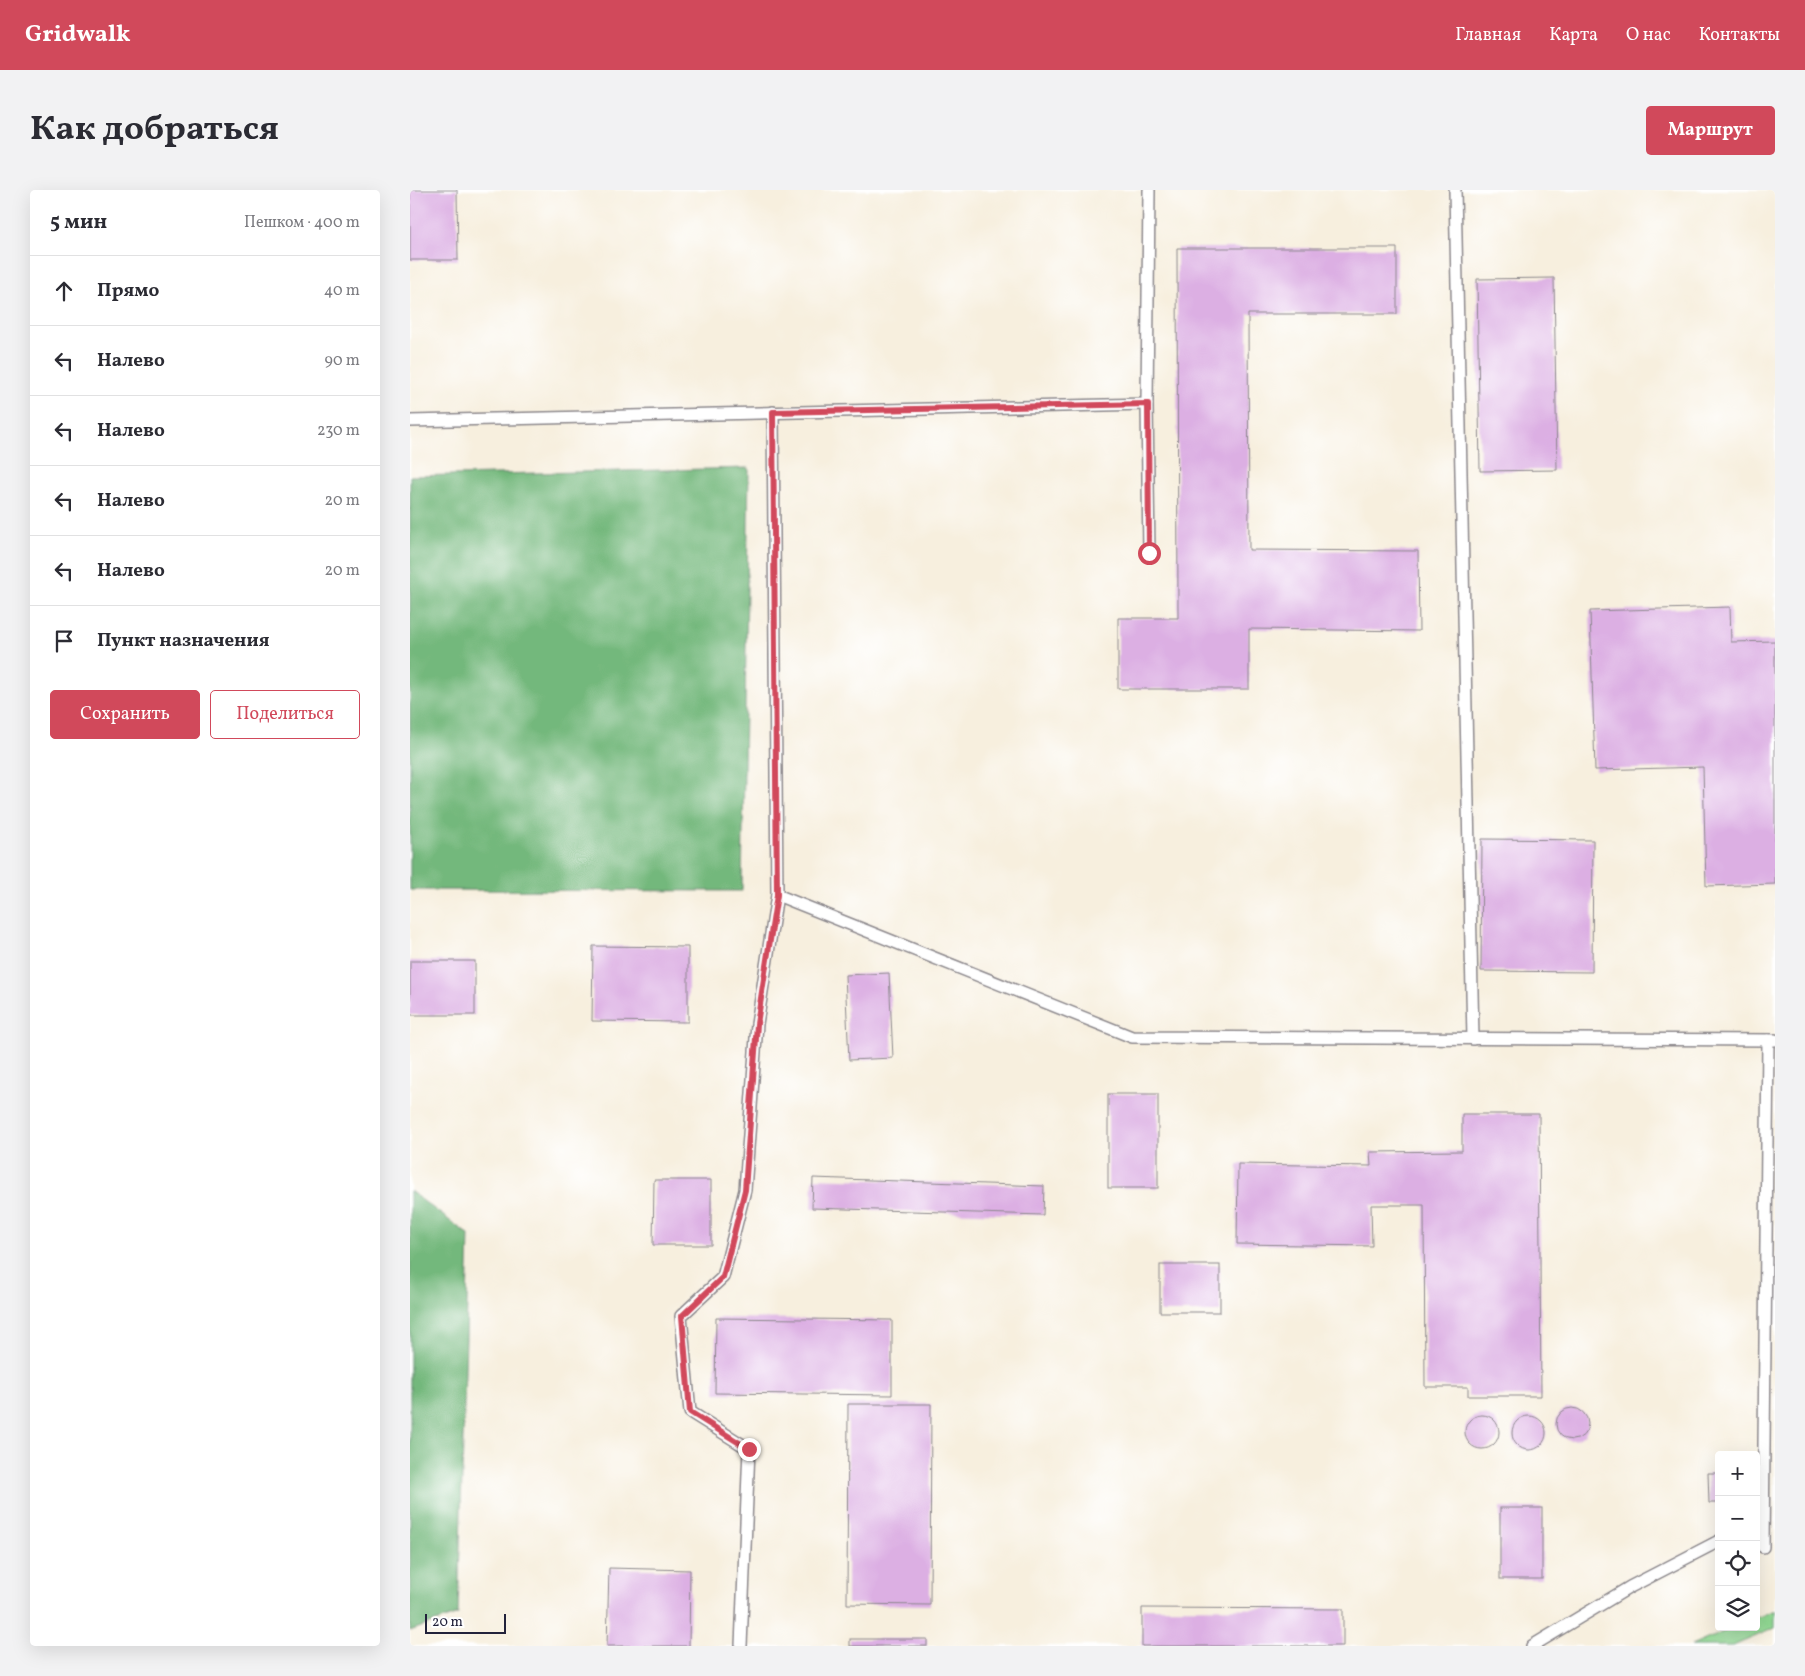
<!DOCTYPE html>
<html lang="ru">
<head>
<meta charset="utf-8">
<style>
	body { margin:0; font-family:Vollkorn,serif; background:#f2f2f3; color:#2b2b33 }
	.controls { position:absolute; right:15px; bottom:15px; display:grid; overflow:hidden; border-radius:5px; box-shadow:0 5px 20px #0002 }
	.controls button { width:45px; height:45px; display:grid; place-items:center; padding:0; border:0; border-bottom:1px solid #e1e1e2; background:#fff; color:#2b2b33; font:25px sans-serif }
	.scale { position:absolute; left:15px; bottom:12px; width:81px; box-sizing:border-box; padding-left:5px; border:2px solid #22223b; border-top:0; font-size:14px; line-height:18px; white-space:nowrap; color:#22223b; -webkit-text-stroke:4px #fff; paint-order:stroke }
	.stop { position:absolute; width:15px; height:15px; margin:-11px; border:4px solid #d1495b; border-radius:50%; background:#fff }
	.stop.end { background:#d1495b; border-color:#fff; box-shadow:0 1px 5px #0008 }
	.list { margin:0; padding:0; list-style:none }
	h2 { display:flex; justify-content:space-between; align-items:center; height:65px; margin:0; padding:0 20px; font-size:21px }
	h2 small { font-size:16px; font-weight:400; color:#7c7c81 }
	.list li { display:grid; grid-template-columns:32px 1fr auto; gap:15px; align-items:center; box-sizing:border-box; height:70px; padding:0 20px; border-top:1px solid #e1e1e2 }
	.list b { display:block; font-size:19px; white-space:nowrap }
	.list em { font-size:16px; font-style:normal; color:#7c7c81 }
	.actions { display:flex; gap:10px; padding:15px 20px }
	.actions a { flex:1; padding:11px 0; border:1px solid #d1495b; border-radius:5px; text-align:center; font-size:18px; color:#d1495b }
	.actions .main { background:#d1495b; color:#fff }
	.icon { flex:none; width:28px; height:28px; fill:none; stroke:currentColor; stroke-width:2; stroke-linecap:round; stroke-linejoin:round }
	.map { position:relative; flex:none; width:1365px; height:1456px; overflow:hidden; border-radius:5px }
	header { display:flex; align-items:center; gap:30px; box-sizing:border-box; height:70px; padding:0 25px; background:#d1495b; color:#fff }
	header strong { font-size:24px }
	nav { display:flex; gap:28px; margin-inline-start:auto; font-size:18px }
	.intro { display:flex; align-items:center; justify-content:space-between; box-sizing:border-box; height:120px; padding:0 30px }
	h1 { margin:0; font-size:35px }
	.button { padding:12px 22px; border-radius:5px; background:#d1495b; color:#fff; font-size:18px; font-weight:700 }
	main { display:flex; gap:30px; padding:0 30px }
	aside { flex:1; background:#fff; border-radius:5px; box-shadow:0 5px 20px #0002 }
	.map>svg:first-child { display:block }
	.green { fill:#8fd791; stroke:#587c66 }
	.forest { fill:#73b87b; stroke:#4a6d5b }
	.building { fill:#dcafe3 }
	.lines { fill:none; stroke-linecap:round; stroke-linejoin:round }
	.lane-casing { stroke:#8c888c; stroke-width:14 }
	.lane { stroke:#fff; stroke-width:11 }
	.route { stroke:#d1495b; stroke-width:6 }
</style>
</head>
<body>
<header>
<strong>Gridwalk</strong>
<nav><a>Главная</a><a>Карта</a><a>О нас</a><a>Контакты</a></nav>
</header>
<div class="intro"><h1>Как добраться</h1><a class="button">Маршрут</a></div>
<main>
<aside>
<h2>5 мин<small>Пешком · 400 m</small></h2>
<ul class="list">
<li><svg class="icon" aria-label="ahead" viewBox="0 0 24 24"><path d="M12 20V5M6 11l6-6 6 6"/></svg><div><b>Прямо</b></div><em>40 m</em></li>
<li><svg class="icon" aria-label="left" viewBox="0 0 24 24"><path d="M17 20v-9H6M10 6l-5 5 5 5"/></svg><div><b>Налево</b></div><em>90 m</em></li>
<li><svg class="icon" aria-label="left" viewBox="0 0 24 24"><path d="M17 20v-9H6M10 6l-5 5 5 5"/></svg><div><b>Налево</b></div><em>230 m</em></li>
<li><svg class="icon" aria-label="left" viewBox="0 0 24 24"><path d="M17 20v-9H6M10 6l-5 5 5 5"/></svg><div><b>Налево</b></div><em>20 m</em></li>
<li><svg class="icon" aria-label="left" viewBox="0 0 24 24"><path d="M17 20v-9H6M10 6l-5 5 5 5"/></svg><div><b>Налево</b></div><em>20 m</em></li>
<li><svg class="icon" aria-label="arrive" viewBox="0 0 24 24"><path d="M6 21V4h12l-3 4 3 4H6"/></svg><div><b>Пункт назначения</b></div></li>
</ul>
<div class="actions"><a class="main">Сохранить</a><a>Поделиться</a></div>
</aside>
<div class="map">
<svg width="1365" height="1456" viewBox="0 0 1365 1456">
	<rect width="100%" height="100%" fill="#fff"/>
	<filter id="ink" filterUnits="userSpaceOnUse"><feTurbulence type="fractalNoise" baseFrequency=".02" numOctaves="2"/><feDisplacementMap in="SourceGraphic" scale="10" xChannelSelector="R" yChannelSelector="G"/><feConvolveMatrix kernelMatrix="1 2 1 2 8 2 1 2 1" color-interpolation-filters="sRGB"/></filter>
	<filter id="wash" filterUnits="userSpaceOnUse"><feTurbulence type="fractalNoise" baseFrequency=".0096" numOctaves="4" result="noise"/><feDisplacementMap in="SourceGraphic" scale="20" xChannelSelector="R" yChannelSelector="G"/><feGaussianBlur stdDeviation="1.12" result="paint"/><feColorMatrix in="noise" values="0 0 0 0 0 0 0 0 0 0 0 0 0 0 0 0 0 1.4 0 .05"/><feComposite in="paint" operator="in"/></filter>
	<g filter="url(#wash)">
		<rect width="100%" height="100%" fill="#f7efde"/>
		<!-- green -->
		<polygon class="green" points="1365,1420 1365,1438 1323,1456 1281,1456 1325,1437 1346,1437 1346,1428"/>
		<!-- forest -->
		<g class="forest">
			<polygon points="339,278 332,701 0,700 0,286"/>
			<polygon points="0,1001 59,1045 48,1424 0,1441"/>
		</g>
		<g id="blocks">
			<!-- building -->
			<g class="building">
				<polygon points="0,0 47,0 48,70 0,70"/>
				<polygon points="767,58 987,58 987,124 838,124 839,360 1008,361 1009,441 839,439 839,499 708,499 708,428 768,428"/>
				<polygon points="1144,88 1147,280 1070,281 1067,89"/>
				<polygon points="1320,417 1321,452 1365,451 1365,694 1296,696 1293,577 1185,580 1180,421"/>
				<polygon points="1072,649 1183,650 1182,782 1071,781"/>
				<polygon points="183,756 278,757 278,832 182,831"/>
				<rect x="0" y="771" width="65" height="54"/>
				<polygon points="479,783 483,868 439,870 435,785"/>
				<rect x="698" y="904" width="50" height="94"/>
				<polygon points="1052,924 1129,924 1131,1206 1058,1206 1058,1197 1015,1197 1014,1015 961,1015 962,1056 827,1054 828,974 961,976 960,962 1052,961"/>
				<polygon points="403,988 634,996 633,1025 402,1018"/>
				<polygon points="244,990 301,990 301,1055 243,1055"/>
				<rect x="750" y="1075" width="60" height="47"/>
				<polygon points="306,1128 482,1130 482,1205 305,1203"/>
				<polygon points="438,1214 521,1214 520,1415 437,1414"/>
				<circle cx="1162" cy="1234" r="16"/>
				<circle cx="1072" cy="1242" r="17"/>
				<circle cx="1119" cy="1243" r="17"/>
				<polygon points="1298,1283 1309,1283 1309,1313 1299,1313"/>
				<rect x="1090" y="1318" width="42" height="71"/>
				<polygon points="199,1378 280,1380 279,1456 197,1456"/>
				<polygon points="732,1418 933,1419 933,1456 732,1456"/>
				<rect x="440" y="1449" width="77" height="7"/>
			</g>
		</g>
	</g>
	<g filter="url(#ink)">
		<use href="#blocks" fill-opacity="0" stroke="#8c888c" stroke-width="1"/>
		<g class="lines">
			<defs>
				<g id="lane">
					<polyline points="1045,0 1063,849"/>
					<polyline points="363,222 367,705 722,847 1365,850"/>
					<polyline points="0,231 737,214"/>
					<polyline points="739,363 737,214 739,0"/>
					<polyline points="1353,1357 1358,850"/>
					<polyline points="331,1456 339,1259 280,1222 271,1126 313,1087 335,1000 347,834 367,705"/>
					<polyline points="1122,1456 1220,1397 1309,1351"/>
				</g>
			</defs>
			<!-- lane casing -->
			<use href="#lane" class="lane-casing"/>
			<!-- lane -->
			<use href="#lane" class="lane"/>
		</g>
	</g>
	<g class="lines" filter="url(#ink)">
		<!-- route -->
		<polyline class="route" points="339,1259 280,1222 272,1126 313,1087 335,1000 347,834 367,705 363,222 738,214 739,363"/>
	</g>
</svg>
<div class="controls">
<button>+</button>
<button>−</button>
<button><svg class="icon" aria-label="locate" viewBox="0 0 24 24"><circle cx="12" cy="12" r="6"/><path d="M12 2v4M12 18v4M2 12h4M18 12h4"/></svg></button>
<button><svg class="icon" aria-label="layers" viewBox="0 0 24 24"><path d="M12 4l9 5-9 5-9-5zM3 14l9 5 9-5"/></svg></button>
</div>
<div class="scale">20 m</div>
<div class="stop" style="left:739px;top:363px"></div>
<div class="stop end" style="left:339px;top:1259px"></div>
</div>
</main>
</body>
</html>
